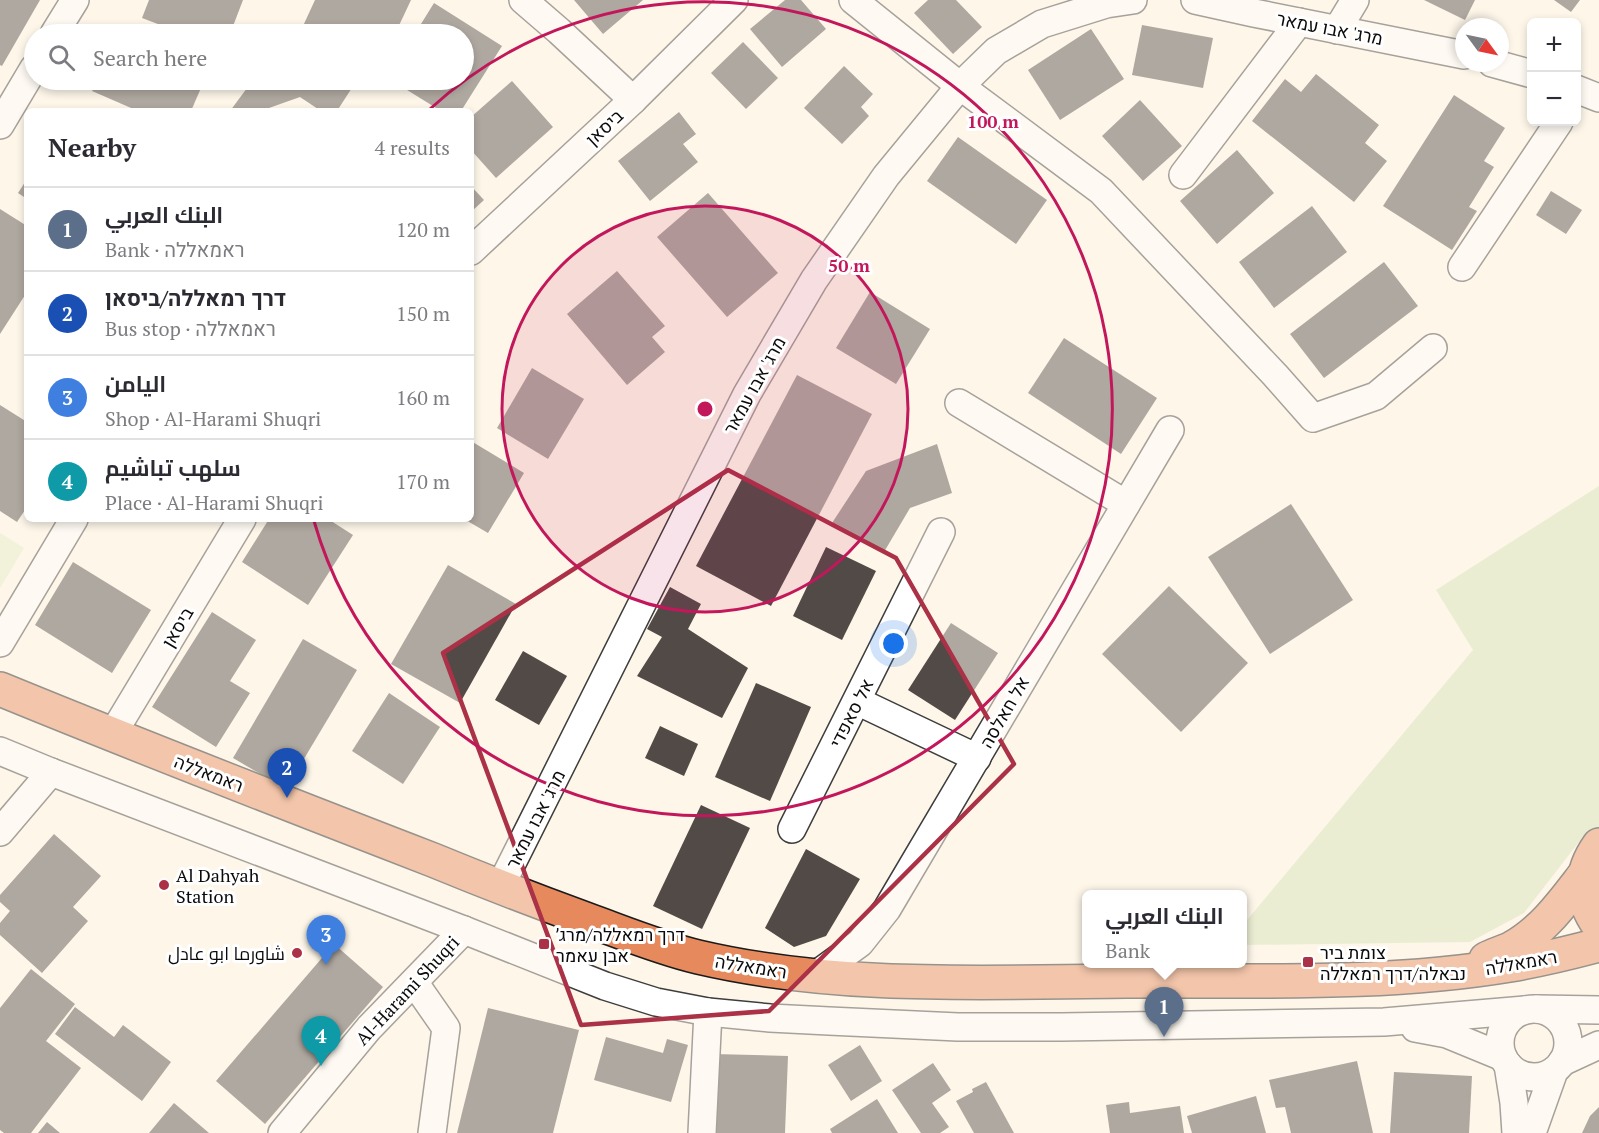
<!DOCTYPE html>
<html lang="en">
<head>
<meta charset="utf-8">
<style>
	body { margin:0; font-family:"PT Serif",Cairo,Heebo,serif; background:#f2f2f3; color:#2b2b33 }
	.controls { position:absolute; right:18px; top:18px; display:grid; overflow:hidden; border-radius:9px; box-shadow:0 3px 9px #0003 }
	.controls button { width:54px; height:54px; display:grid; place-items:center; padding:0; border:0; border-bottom:2px solid #e1e1e2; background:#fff; color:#2b2b33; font:30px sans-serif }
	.compass { position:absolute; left:1455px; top:18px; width:54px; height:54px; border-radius:50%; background:#fff; box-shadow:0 3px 9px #0003; rotate:123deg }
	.you { position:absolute; left:894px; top:644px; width:21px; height:21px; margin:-15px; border:4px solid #fff; border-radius:50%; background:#1a73e8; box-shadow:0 0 0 9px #1a73e833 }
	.badge { display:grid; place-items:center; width:39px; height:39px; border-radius:50%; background:#ab3147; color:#fff; font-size:20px; font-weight:700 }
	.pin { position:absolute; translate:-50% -50px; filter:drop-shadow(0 2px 3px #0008) }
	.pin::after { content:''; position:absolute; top:32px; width:21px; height:18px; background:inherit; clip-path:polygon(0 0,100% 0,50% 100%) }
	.popup { position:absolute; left:1082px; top:890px; width:165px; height:78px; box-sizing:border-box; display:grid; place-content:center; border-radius:9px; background:#fff; filter:drop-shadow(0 2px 4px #0005); font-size:20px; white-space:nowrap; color:#7c7c81 }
	.popup b { font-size:22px; color:#2b2b33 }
	.popup::after { content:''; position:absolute; left:50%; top:100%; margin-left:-12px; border:12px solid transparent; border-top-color:#fff }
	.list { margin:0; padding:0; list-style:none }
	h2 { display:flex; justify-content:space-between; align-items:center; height:78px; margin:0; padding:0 24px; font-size:26px }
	h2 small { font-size:20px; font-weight:400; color:#7c7c81 }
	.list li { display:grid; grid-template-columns:39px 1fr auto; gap:18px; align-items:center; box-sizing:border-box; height:84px; padding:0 24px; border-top:2px solid #e1e1e2 }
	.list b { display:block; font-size:22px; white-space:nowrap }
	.list p { margin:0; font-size:20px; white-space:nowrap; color:#7c7c81 }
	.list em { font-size:20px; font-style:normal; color:#7c7c81 }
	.icon { flex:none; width:33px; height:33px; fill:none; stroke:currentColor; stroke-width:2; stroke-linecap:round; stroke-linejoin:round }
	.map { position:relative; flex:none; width:1599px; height:1133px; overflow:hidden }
	.search { position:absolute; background:#fff; box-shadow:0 3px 9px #0003; left:24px; top:24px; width:450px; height:66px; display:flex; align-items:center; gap:15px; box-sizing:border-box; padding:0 21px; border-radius:33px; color:#7c7c81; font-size:22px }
	.panel { position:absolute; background:#fff; box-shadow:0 3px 9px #0003; left:24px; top:108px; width:450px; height:414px; border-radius:9px }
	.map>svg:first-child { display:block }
	.green { fill:#d4e3b7 }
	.pitch { fill:#e4ebc8 }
	.building { fill:#514a47 }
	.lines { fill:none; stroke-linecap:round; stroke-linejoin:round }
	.minor-casing { stroke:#3d3d3d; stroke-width:30 }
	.highway-casing { stroke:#1b1b1b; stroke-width:36 }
	.minor { stroke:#fff; stroke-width:27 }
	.highway { stroke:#e68a5e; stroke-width:33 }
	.marked { fill:none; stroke:#ab3147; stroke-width:4.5; stroke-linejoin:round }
	.ring { fill:none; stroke:#c2185b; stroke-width:3 }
	.poi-dot { fill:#ab3147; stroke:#fff; stroke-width:2 }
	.labels { text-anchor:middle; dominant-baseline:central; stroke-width:6; stroke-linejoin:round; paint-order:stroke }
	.street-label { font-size:18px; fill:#0a0a0a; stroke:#fff }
	.poi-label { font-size:18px; fill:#0a0a0a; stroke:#fff; text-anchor:start }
	.centre { fill:#c2185b; stroke:#fff; stroke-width:3 }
	.ring-label { font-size:18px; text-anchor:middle; font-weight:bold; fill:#c2185b; stroke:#fff; stroke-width:6; stroke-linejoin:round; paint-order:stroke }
</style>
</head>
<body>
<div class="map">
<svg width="1599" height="1133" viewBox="0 0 1599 1133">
	<rect width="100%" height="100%" fill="#fdf6e9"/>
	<!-- green -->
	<polygon class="green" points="1599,486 1599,828 1582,838 1524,913 1470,942 1242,945 1242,926 1473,650 1436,590"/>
	<!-- pitch -->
	<polygon class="pitch" points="0,533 24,548 0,588"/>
	<!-- building -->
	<g class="building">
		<polygon points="0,0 40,0 2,66 0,65"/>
		<polygon points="149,0 243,0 230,34 184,34 142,18"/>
		<polygon points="315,0 411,0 395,34 323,34 303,26"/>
		<polygon points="574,0 643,0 603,34"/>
		<polygon points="785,0 801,0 826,29 782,67 750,29"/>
		<polygon points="928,0 956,0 982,27 953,54 914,13"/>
		<polygon points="1424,0 1475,0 1465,20"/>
		<polygon points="1554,0 1580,0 1571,12"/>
		<polygon points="434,3 502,46 461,111 441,111 399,85 403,80 464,80 464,34 419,34 416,32"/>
		<polygon points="1142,25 1213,38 1203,88 1132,75"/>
		<polygon points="1091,29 1124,79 1060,120 1028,70"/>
		<polygon points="743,42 778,78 746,109 711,73"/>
		<polygon points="844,66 873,94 861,107 869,116 842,144 804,108"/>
		<polygon points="1316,74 1379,125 1365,143 1387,161 1354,202 1252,121 1285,79 1301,92"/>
		<polygon points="98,80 201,80 204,81 191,111 138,111 92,91"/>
		<polygon points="253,80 357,80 337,111 321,111 300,97 269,108 268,111 230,111"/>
		<polygon points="512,81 553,127 496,178 471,150 471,117"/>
		<polygon points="1454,95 1505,128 1484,161 1494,167 1469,207 1477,211 1452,250 1383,206"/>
		<polygon points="1140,100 1182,146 1143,181 1102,136"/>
		<polygon points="679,112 696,134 683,144 698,162 650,201 618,161"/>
		<polygon points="958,137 1047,200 1016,244 927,181"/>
		<polygon points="1237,150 1274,193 1217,244 1180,201"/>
		<polygon points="27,179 27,199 18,193"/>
		<polygon points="471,186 484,200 471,212"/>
		<polygon points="1551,191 1582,210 1566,234 1536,215"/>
		<polygon points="708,193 778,273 727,317 657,237"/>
		<polygon points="1312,206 1347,252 1274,308 1239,262"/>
		<polygon points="0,209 27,226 27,292 0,334"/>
		<polygon points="1384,262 1418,306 1324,378 1290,334"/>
		<polygon points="617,271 665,326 652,337 665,352 627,385 567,314"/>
		<polygon points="870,292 930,329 896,384 836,348"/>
		<polygon points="1064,338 1157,398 1121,454 1028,393"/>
		<polygon points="532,368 584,399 548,459 497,428"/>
		<polygon points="797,375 872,414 771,606 696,566"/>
		<polygon points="0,405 27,422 27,507 17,522 0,511"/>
		<polygon points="471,441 524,473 488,533 464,519 471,519"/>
		<polygon points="937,444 952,493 910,508 884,552 832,523 866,471"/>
		<polygon points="1291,504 1353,600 1270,654 1208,557"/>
		<polygon points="269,519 328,519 353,535 308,605 242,562"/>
		<polygon points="826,547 876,571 842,640 793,616"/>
		<polygon points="73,562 151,610 112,673 35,625"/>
		<polygon points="448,565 516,604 460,703 391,664"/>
		<polygon points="1169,586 1248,663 1181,732 1102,654"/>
		<polygon points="670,587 701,604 688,629 748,668 722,718 637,676 662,637 647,629"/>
		<polygon points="212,612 256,640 230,681 250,693 216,747 152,707"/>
		<polygon points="951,623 998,653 955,720 908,690"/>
		<polygon points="303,639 357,670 286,789 233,758"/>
		<polygon points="523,651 567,676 539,725 495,700"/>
		<polygon points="756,683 811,707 770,801 715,777"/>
		<polygon points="389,693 440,727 403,784 352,751"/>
		<polygon points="660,726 698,744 684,776 645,758"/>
		<polygon points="701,805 750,828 702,929 653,906"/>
		<polygon points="54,834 101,876 73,907 88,921 42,973 0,935 0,923 10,911 0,902 0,895"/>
		<polygon points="806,849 860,879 826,936 794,947 765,928"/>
		<polygon points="334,944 383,987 265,1124 216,1081"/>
		<polygon points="31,969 75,1004 46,1041 81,1068 31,1133 4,1133 0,1130 0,1008"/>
		<polygon points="75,1007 114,1037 123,1025 171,1062 142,1101 55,1034"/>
		<polygon points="488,1008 579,1030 553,1133 457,1133"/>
		<polygon points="606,1037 663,1053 667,1039 688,1045 671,1102 594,1080"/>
		<polygon points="860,1045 882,1081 851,1101 828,1065"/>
		<polygon points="713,1054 788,1056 785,1133 710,1133"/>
		<polygon points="1357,1061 1373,1133 1291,1133 1285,1107 1276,1108 1269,1080"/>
		<polygon points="933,1063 951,1090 932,1103 949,1127 940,1133 921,1133 892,1090"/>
		<polygon points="1394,1072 1472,1076 1469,1133 1390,1133"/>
		<polygon points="986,1082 1014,1133 974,1133 956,1101 973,1092 972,1089"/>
		<polygon points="1256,1096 1266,1133 1192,1133 1187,1116"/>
		<polygon points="877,1099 898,1133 832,1133 830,1129"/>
		<polygon points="1129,1102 1130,1113 1180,1106 1184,1133 1110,1133 1106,1105"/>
		<polygon points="174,1103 209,1133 149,1133"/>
		<polygon points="1599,1107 1599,1133 1582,1133 1590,1116"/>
		<polygon points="47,1122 60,1133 38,1133"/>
	</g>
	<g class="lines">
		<defs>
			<g id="minor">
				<polyline points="523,0 559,31 633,100"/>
				<polyline points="853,0 960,86 1101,191 1275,375 1313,418 1376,396 1433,348"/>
				<polyline points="1195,0 1254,13 1464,55"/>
				<polyline points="1337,30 1355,0"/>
				<polyline points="54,34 75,0"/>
				<polyline points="1492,63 1532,74"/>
				<polyline points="1576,89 1599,98"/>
				<polyline points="0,125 34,68"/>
				<polyline points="1183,175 1299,22"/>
				<polyline points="471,251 633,100 734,0"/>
				<polyline points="1462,267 1559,122"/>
				<polyline points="959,403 1126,504"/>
				<polyline points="0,643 74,519"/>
				<polyline points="857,701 977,758"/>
				<polyline points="112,735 242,519"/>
				<polyline points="0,751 51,772 464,930 605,986 656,1002 708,1012 770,1018 829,1021 958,1027 1061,1027 1384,1022 1525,1010"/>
				<polyline points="792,829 941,532"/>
				<polyline points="0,832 51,772"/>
				<polyline points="500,887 747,394 814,280 886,176 960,86 996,51 1042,24 1106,4 1133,0"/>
				<polyline points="816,975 860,943 887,909 1170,430"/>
				<polyline points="414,982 446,1028 432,1133"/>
				<polyline points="1537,1009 1599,1010"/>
				<circle cx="1534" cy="1043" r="34"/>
				<polyline points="1415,1028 1447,1034 1503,1057"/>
				<polyline points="1562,1062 1599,1045"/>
				<polyline points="1508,1065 1514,1103 1516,1133"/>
				<polyline points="282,1133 369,1028 464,930"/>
				<polyline points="702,1133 708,1012"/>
				<polyline points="1532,1133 1554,1071"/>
			</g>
			<g id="highway">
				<path d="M0 689C144 748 288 804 433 860 484 881 536 901 588 920 624 933 660 948 698 957 839 990 985 982 1128 981 1255 980 1384 986 1510 965 1540 960 1569 953 1599 945"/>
				<path d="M1599 845C1579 873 1579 898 1599 926"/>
				<path d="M1486 959C1494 955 1504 952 1512 948 1543 931 1564 901 1585 874"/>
			</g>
		</defs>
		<!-- minor casing -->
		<use href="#minor" class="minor-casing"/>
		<!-- highway casing -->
		<use href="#highway" class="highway-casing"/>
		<!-- minor -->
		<use href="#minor" class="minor"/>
		<!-- highway -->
		<use href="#highway" class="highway"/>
	</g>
	<!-- marked area -->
	<path d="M0 0H1599V1133H0ZM728 470 896 558 1014 764 769 1011 581 1025 443 653Z" fill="#fdf6e9" fill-opacity=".55" fill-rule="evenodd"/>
	<path class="marked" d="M728 470 896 558 1014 764 769 1011 581 1025 443 653Z"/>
	<!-- distance rings -->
	<circle cx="705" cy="409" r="203" fill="#c2185b" fill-opacity=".12"/>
	<g class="ring">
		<circle cx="705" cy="409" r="203"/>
		<path d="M430 109A407 407 0 1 1 314 521"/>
	</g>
	<!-- markers -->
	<g class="poi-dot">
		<circle cx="164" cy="885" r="6"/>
		<rect x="538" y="938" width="12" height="12" rx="3"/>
		<circle cx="297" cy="953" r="6"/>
		<rect x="1302" y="956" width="12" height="12" rx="3"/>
	</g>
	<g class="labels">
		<!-- street labels -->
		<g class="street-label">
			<text transform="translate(1330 28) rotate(11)">מרג' אבו עמאר</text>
			<text transform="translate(604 127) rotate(-43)">ביסאן</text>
			<text transform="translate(754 385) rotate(-61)">מרג' אבו עמאר</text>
			<text transform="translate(177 627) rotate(-59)">ביסאן</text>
			<text transform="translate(1004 712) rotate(-60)">אל חאלסה</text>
			<text transform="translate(851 713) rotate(-63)">אל סאפדי</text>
			<text transform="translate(209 773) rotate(21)">ראמאללה</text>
			<text transform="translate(535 819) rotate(-63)">מרג' אבו עמאר</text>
			<text transform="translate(1521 962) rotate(-10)">ראמאללה</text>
			<text transform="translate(751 966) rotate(9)">ראמאללה</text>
			<text transform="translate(407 990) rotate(-47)">Al-Harami Shuqri</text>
		</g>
		<!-- poi labels -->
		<g class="poi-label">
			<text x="176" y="875">Al Dahyah<tspan x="176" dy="21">Station</tspan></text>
			<text x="556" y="934">דרך רמאללה/מרג׳<tspan x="556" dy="21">אבן עאמר</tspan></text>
			<text x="1320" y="952">צומת ביר<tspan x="1320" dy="21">נבאלה/דרך רמאללה</tspan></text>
			<text x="285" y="953" text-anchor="end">شاورما ابو عادل</text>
		</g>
	</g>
	<circle cx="705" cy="409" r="9" class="centre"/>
	<g class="ring-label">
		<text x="993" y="128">100 m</text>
		<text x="849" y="272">50 m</text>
	</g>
</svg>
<div class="controls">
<button>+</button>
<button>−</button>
</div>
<svg class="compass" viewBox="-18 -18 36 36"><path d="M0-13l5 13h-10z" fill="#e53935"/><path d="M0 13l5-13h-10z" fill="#7c7c81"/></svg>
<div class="you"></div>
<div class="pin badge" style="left:1164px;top:1037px;background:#5c6f8a">1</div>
<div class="popup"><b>البنك العربي</b>Bank</div>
<div class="pin badge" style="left:287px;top:798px;background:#1a4fb4">2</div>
<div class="pin badge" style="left:326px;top:965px;background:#3f7fe0">3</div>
<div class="pin badge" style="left:321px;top:1066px;background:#0f9aa8">4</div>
<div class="search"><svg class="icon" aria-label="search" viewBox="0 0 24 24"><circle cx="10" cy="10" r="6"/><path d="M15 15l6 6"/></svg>Search here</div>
<section class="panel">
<h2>Nearby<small>4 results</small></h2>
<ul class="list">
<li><span class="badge" style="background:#5c6f8a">1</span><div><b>البنك العربي</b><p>Bank · ראמאללה</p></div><em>120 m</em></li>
<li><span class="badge" style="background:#1a4fb4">2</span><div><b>דרך רמאללה/ביסאן</b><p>Bus stop · ראמאללה</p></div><em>150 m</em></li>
<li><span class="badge" style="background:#3f7fe0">3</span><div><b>اليامن</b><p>Shop · Al-Harami Shuqri</p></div><em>160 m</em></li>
<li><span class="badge" style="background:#0f9aa8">4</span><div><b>سلهب تباشيم</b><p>Place · Al-Harami Shuqri</p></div><em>170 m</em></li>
</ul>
</section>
</div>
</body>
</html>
